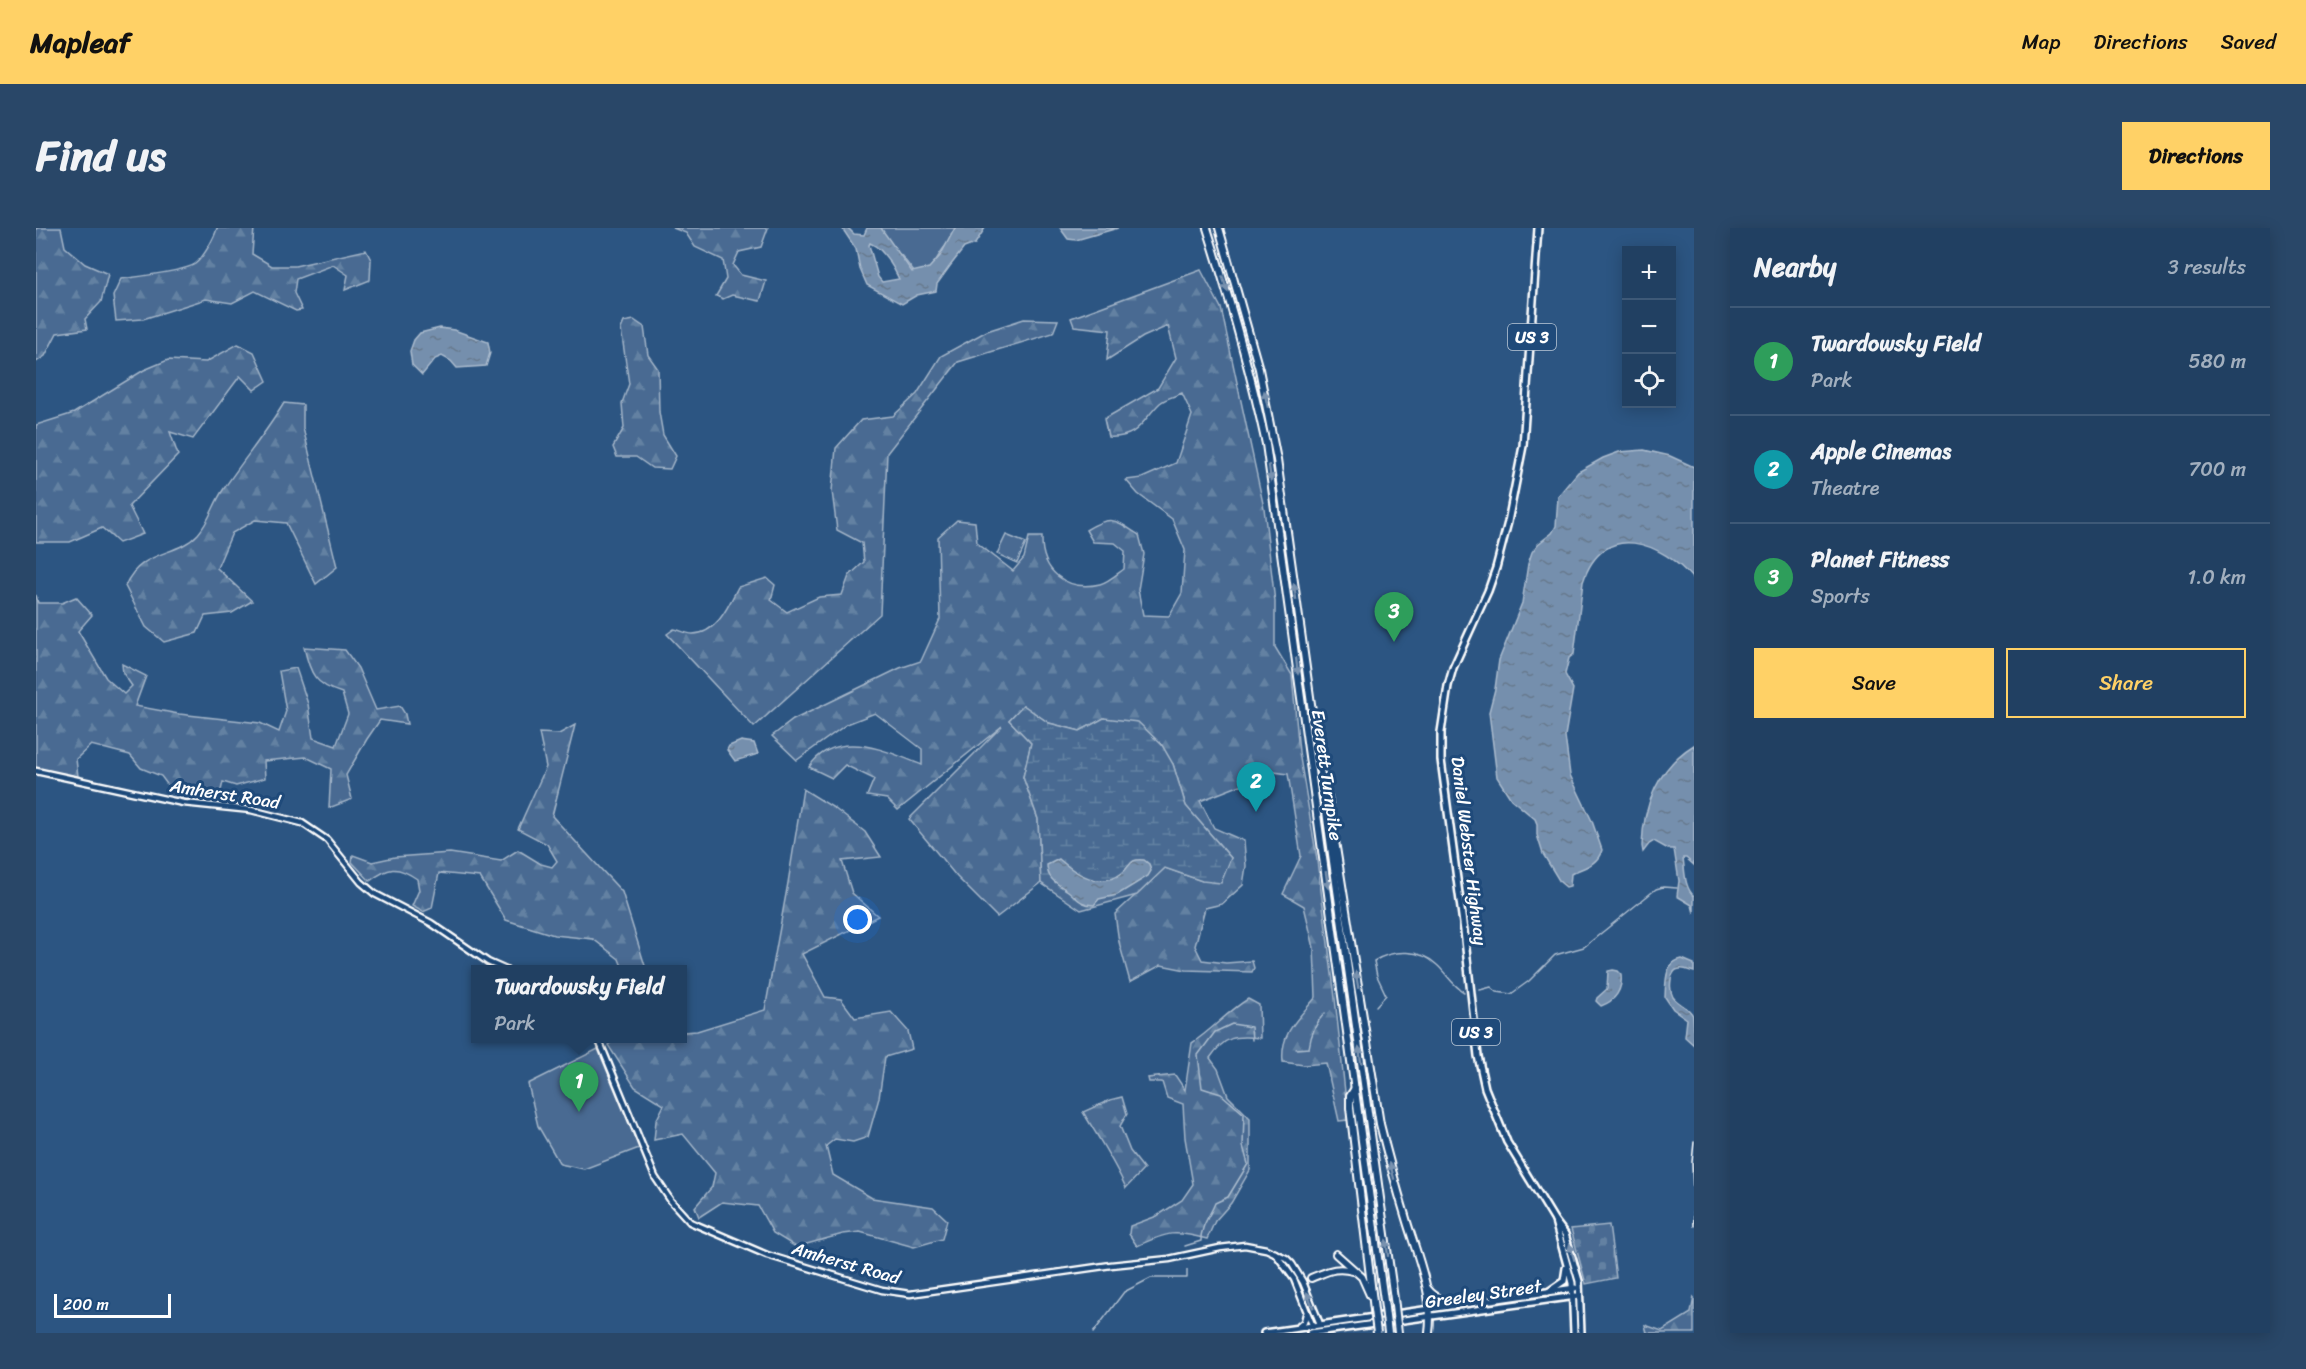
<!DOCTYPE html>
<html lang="en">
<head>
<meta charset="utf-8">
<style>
	body { margin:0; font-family:Sriracha,sans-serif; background:#294768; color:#f1f3f6 }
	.controls { position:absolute; right:18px; top:18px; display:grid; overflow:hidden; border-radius:0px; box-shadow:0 3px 15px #0003 }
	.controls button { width:54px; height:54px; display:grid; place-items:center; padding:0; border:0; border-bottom:2px solid #3e5977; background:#214062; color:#f1f3f6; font:30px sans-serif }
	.scale { position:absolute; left:18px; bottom:15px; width:117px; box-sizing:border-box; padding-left:6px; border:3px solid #fff; border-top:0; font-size:16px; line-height:21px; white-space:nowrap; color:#fff; -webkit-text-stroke:4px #1f4a7a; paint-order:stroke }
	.you { position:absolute; left:822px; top:692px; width:21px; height:21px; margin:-15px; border:4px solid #fff; border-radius:50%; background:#1a73e8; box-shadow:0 0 0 9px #1a73e833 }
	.badge { display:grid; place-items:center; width:39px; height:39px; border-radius:50%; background:#ffd166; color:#fff; font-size:20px; font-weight:700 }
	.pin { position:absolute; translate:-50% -50px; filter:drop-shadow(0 2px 3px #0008) }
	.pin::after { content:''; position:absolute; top:32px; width:21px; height:18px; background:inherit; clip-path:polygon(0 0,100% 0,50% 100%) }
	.popup { position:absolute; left:435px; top:737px; width:216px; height:78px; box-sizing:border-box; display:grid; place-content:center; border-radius:0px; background:#214062; filter:drop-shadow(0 2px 4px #0005); font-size:20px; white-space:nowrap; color:#a2afbe }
	.popup b { font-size:22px; color:#f1f3f6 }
	.popup::after { content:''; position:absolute; left:50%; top:100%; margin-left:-12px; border:12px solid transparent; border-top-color:#214062 }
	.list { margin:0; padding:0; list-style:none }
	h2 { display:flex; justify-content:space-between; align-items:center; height:78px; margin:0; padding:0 24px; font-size:26px }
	h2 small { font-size:20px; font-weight:400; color:#a2afbe }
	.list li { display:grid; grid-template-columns:39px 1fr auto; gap:18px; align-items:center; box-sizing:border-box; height:108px; padding:0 24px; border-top:2px solid #3e5977 }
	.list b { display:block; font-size:22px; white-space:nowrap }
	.list p { margin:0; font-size:20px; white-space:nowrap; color:#a2afbe }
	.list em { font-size:20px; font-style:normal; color:#a2afbe }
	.actions { display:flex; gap:12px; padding:18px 24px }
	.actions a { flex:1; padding:14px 0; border:2px solid #ffd166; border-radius:0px; text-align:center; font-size:21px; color:#ffd166 }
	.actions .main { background:#ffd166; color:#111 }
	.icon { flex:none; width:33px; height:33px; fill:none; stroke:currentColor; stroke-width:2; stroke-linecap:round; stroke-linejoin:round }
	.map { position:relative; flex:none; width:1658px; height:1105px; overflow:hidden; border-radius:0px }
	header { display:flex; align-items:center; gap:36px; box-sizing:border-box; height:84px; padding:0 30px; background:#ffd166; color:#111 }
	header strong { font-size:28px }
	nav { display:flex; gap:33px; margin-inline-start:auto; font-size:21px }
	.intro { display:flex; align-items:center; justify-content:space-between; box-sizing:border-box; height:144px; padding:0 36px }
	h1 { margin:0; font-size:42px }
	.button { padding:15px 27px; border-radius:0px; background:#ffd166; color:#111; font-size:21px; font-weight:700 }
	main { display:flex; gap:36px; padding:0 36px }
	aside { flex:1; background:#214062; border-radius:0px; box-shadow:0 3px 15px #0003 }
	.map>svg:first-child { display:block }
	.forest { fill:url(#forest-firs); stroke:#a4b5c8; stroke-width:1.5 }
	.wetland { fill:url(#wetland-marsh); stroke:#a4b5c8; stroke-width:1.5 }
	.cemetery { fill:url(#cemetery-stones); stroke:#a4b5c8; stroke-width:1.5 }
	.park { fill:#486b92; stroke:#a4b5c8; stroke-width:1.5 }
	.water { fill:url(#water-ripples); stroke:#acbcce; stroke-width:1.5; fill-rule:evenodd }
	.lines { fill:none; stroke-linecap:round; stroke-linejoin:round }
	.stream { stroke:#acbcce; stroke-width:1.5 }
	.tertiary-casing { stroke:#fff; stroke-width:9 }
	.secondary-casing { stroke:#fff; stroke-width:10 }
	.primary-casing { stroke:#fff; stroke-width:10 }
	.motorway-casing { stroke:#fff; stroke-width:10 }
	.tertiary { stroke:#1f4a7a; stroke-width:4.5 }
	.secondary { stroke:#1f4a7a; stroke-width:5 }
	.primary { stroke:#1f4a7a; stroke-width:5 }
	.motorway { stroke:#1f4a7a; stroke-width:6 }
	.rail { stroke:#fff; stroke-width:1.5 }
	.motorway-bridge-casing { stroke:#fff; stroke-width:10; stroke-linecap:butt }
	.motorway-bridge { stroke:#1f4a7a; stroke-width:6 }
	.oneway { fill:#7992af }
	.labels { text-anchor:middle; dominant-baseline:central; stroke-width:6; stroke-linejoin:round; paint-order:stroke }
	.shield { fill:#1f4a7a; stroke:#bcc9d7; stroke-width:1.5 }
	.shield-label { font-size:16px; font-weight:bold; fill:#fff }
	.street-label { font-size:18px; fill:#fff; stroke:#1f4a7a }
</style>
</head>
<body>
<header>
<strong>Mapleaf</strong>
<nav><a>Map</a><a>Directions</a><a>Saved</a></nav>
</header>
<div class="intro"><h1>Find us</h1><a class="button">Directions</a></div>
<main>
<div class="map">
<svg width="1658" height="1105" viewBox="0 0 1658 1105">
	<defs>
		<pattern id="forest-firs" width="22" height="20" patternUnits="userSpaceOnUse" patternTransform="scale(1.5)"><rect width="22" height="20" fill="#486b92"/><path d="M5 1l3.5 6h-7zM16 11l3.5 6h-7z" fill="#6381a2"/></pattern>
		<pattern id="wetland-marsh" width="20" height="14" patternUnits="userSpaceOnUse" patternTransform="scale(1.5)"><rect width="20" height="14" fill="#486b92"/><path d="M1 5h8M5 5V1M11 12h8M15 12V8" fill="none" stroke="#6381a2"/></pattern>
		<pattern id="cemetery-stones" width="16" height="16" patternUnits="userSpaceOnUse" patternTransform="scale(1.5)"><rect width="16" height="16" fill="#486b92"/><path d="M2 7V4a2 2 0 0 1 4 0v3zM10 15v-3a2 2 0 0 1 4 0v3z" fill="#6381a2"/></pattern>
		<pattern id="water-ripples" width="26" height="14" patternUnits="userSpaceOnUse" patternTransform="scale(1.5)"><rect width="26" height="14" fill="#748fad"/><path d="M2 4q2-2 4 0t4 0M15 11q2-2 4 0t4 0" fill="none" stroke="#66788b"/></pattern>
	</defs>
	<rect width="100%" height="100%" fill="#2c5582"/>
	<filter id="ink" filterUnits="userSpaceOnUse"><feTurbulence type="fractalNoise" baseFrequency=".0167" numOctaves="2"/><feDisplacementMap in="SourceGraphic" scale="12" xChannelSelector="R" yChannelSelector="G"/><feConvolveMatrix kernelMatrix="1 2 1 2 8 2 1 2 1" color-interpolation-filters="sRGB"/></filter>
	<g filter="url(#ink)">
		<!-- forest -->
		<g class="forest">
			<polygon points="0,0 25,0 29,19 49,36 72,46 65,74 49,91 51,101 21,105 9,128 0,134"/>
			<path d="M181 0H218L216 26 236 38H259L330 22 335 32 334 52 309 62 312 47 297 37 260 51 258 65 266 82 260 83 219 63 196 75 170 71 107 91 80 93 77 68 85 51C99 49 150 43 159 36 167 30 179 9 181 0Z"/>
			<polygon points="637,0 732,0 725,19 703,24 697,37 705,47 730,53 724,73 696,67 687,71 680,68 690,51 687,32 659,19 650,5"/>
			<path d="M1165 42 1185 80 1228 280 1239 374V419L1256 447 1263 524 1280 625 1298 761 1312 892 1303 893 1290 835 1268 837 1247 834C1244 805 1262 791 1280 769L1278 720 1268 678 1247 666 1265 628 1252 546 1238 544 1164 573 1178 600 1208 613 1210 638 1207 657 1186 676 1169 680 1159 718 1166 732 1190 735 1216 733 1218 740 1216 744 1150 742 1125 737 1094 754 1083 714 1079 686 1129 640 1166 653 1195 630 1150 578 1137 536 1068 490 1044 503 1013 495 987 477 973 492 995 515 987 549 1002 591 1005 655 961 689 921 649 873 591 966 498 862 582 851 571 831 568 838 551 809 537 796 550 773 539C800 499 851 523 886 537V521L839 485 811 496 761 532 736 508 757 492 864 440 885 433 904 391 902 309 921 292 939 294 941 315 977 343 988 330 993 309H1006C1005 343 1030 364 1064 356 1072 354 1081 346 1088 341L1089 323 1079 315 1057 314 1050 302C1076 286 1079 292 1103 307L1108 326 1102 362 1107 387 1133 388 1146 365 1149 322 1136 291 1102 266 1090 252 1106 250 1140 235 1156 187 1146 165C1140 168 1130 170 1124 175 1106 192 1103 211 1072 209L1068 191 1122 160 1140 130 1132 98 1107 109 1071 132 1074 102 1038 98 1035 90Z"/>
			<path d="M988 91 1022 92 1017 105 922 134 851 225 844 386 718 499 631 406 638 401C644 402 651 406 657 406 681 406 693 377 702 359L731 350 739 357 735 372 751 384 783 369 806 367 813 348 828 334 826 315 801 302 796 263 800 220 825 192 857 188 881 166 905 128 951 103Z"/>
			<polygon points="598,92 608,99 612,127 622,141 623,184 627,207 640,228 634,241 616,240 600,229 581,229 577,219 588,200 586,175 593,156 585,101 588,94"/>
			<polygon points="202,116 218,124 231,153 218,162 204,148 157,211 134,204 142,227 93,278 107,306 83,315 66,300 34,314 0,314 0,197 38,185 108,142 132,132 170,134"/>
			<path d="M248 175 267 177V200L301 339 280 356 250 295 219 292 196 305 181 340 216 373 196 385 169 388 161 405 128 414 110 399 89 358C106 320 140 330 162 306 173 294 178 275 187 262 207 232 230 205 248 175Z"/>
			<path d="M0 367 2 375H26L40 369 56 387 42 403 70 450 88 466 96 458 87 445 86 436 110 448 99 478 143 486 224 495 243 504 250 483 243 443 260 440 272 476 277 510 300 518 312 486 306 465C279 457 274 446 268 419L309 422 322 440 340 482 364 478 369 486 371 496 344 492 331 511 310 547 316 571 293 580 295 541 270 529 228 533 229 550 200 558 187 554 181 579 139 567 125 548 105 540 94 527 55 517 40 531 42 548 0 541Z"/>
			<path d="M539 497 516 588 586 664 610 741H587L583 731 557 711 518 707 470 692 444 649 403 645 396 680 387 684 376 678 383 662 381 651C361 637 352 639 334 653L316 634 317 627 336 634 359 629 414 625 465 633 482 622 505 636 516 639 521 633 511 616 482 601 510 539 503 505 523 506Z"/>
			<polygon points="767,561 798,580 829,604 845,629 806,633 816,665 842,688 766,726 789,769 805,771 819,790 855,784 872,803 876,821 849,829 843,870 832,909 817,914 799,911 790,918 797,947 836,970 897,979 911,992 906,1011 878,1019 824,1004 807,1006 760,1019 737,1005 722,978 686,974 663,989 659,979 676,959 679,945 647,906 618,912 620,893 628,877 599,859 572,817 580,811 646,810 647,804 661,803 729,782 752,655"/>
			<path d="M1212 771 1223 777 1224 810C1199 807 1189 808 1174 830L1182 841 1192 868 1214 890V942L1195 975 1179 993 1171 1011C1138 1002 1132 1004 1101 1018L1093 1006 1094 998 1121 988 1146 972 1157 956 1149 910 1147 876 1131 870 1126 854H1113L1112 850 1139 847 1149 862 1156 815C1176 802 1191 784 1212 771Z"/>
			<path d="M1086 869 1091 886 1084 898 1094 923 1108 941 1090 960C1078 933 1062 909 1047 884L1074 872Z"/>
			<polygon points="1658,1069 1658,1105 1611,1105 1609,1097 1626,1103 1655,1085"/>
		</g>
		<!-- wetland -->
		<polygon class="wetland" points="987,477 1013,495 1044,503 1068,490 1102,494 1126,517 1137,536 1150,578 1195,630 1185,655 1166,653 1129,640 1101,667 1045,682 1005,655 1002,591 987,549 995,515 973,492"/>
		<!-- cemetery -->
		<polygon class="cemetery" points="1573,997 1580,1050 1550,1056 1535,1001"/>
		<!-- park -->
		<g class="park">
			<path d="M845 0H920L915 6C914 15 910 16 905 24 898 35 894 46 878 44L865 27 856 21Z"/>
			<polygon points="970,307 990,315 981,335 961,326"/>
			<polygon points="562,821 603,920 548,941 524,936 502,898 492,856"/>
		</g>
		<!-- water -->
		<g class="water">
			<path d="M806 0H812L818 6 828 7 831 0H845L876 44 893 40 904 28 919 0H949L939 16 928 20 914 38 901 56 900 63 881 67 866 76 831 57 824 41 820 21ZM834 15C848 21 857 38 863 51L846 54 842 49 833 17Z"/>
			<polygon points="1024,0 1082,0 1040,12 1032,11"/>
			<polygon points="404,100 418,102 452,114 454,125 450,138 421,140 415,133 406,128 399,131 386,147 376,137 374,123 378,112 384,105"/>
			<path d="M1608 222 1634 228 1658 239V352C1626 314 1567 291 1547 354L1538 426 1533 430 1529 446 1537 461 1529 508 1534 547 1556 593 1566 622C1561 638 1547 639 1535 646L1534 658 1530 659 1524 654 1507 626 1501 607V596L1499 591 1475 571 1461 549 1453 484 1459 461 1463 432 1486 375 1492 336 1496 324 1502 316 1516 305 1520 298 1522 268 1542 244 1567 230 1583 224Z"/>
			<polygon points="705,513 718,515 722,526 699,533 691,522 693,518"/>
			<path d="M1658 517V637L1650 630H1647C1649 643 1648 659 1658 668V685L1656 677 1641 668 1643 653 1638 621H1632L1618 613 1613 616 1607 624 1606 618C1607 578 1622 539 1658 517Z"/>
			<path d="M1023 631C1040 646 1064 662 1086 645 1095 638 1093 630 1108 632L1113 636 1115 643 1112 648 1081 667 1063 671 1058 677C1045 677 1042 671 1032 663 1022 656 1011 652 1011 637Z"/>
			<path d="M1646 731 1658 736V744C1654 743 1648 740 1644 741 1633 741 1633 762 1637 769 1642 777 1654 779 1657 788 1658 797 1658 808 1658 817L1649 809 1651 791 1637 781 1629 769C1630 754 1628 734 1646 731Z"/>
			<path d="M1577 742 1582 743 1585 746C1587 762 1579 773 1565 778L1560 773 1561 770 1571 761 1572 743Z"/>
		</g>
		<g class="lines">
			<!-- stream -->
			<g class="stream">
				<polyline points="1444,762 1455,759 1461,764 1475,766 1493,753 1519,727 1548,719 1620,661 1627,659 1641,660"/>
				<path d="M1340 778 1350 767 1341 748 1338 733C1357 721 1385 721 1401 737 1411 746 1416 757 1428 764"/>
				<path d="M1260 821 1273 820C1275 806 1279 795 1289 785"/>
				<path d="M1149 1018 1165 1013C1164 999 1174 988 1179 975L1192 969 1212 936 1207 918 1208 886 1185 866 1166 860 1162 827 1179 804 1196 796 1215 799 1216 812"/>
				<polyline points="1057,1105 1088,1064 1115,1050 1151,1050 1151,1042"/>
			</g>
			<defs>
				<g id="tertiary">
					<polyline points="0,543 147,575 215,582 266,595 291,612 325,654 339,666 395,695 452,734 470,742"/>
					<polyline points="562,810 619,949 635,973 654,994 731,1027 846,1062 874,1066 1075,1037 1133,1031 1184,1020 1209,1017 1230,1021 1250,1030 1256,1036 1267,1054 1284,1096"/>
					<polyline points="1239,1025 1258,1051 1277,1099"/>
					<polyline points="1261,1100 1268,1094 1270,1086"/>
				</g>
				<g id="secondary">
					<polyline points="1228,1105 1539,1060"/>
					<polyline points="1274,1105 1540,1068"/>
				</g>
				<g id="primary">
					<polyline points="1502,0 1487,218 1472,294 1460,340 1452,363 1417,440 1412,458 1405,504 1405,532 1428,703 1442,828 1449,860 1471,914 1519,993 1529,1006 1543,1053 1545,1105"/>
					<polyline points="1519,993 1536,1055 1538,1105"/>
					<polyline points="1512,1064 1528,1053 1530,1040"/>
				</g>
				<g id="motorway">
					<path d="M1171 0C1194 72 1214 142 1230 216L1349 1080"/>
					<polyline points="1183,0 1223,141 1241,232 1359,1078"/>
					<path d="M1289 562 1292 569 1344 896C1352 929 1361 961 1371 994 1382 1030 1398 1067 1393 1105"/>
					<polyline points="1319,860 1314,868 1314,880 1338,1082"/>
					<polyline points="1300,1026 1326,1049 1334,1067"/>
					<path d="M1275 1050C1291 1044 1299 1038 1317 1043"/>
					<path d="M1391 1060C1402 1074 1414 1074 1430 1075"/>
				</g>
			</defs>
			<!-- tertiary casing -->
			<use href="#tertiary" class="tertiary-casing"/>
			<!-- secondary casing -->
			<use href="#secondary" class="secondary-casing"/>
			<!-- primary casing -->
			<use href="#primary" class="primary-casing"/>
			<!-- motorway casing -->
			<use href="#motorway" class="motorway-casing"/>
			<!-- tertiary -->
			<use href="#tertiary" class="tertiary"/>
			<!-- secondary -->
			<use href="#secondary" class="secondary"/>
			<!-- primary -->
			<use href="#primary" class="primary"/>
			<!-- motorway -->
			<use href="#motorway" class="motorway"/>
			<!-- rail -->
			<polyline class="rail" points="1658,914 1656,934 1658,998"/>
			<defs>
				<g id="motorway-bridge">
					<polyline points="1359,1078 1362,1105"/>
					<polyline points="1349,1080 1352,1105"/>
					<polyline points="1338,1082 1341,1105"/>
				</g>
			</defs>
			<!-- motorway-bridge casing -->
			<use href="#motorway-bridge" class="motorway-bridge-casing"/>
			<!-- motorway-bridge -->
			<use href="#motorway-bridge" class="motorway-bridge"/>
		</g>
		<!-- one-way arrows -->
		<defs><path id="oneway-solid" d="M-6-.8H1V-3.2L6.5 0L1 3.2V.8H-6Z" transform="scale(1.5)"/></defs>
		<g class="oneway">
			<use href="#oneway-solid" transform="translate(1189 56) rotate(72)"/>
			<use href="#oneway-solid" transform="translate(1230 171) rotate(-103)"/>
			<use href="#oneway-solid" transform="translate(1234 245) rotate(82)"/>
			<use href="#oneway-solid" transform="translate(1259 364) rotate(-98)"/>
			<use href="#oneway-solid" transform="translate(1261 438) rotate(83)"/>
			<use href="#oneway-solid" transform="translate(1291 652) rotate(82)"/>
			<use href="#oneway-solid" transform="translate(1321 752) rotate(-99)"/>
			<use href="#oneway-solid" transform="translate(1324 827) rotate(-98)"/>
			<use href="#oneway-solid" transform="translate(1356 943) rotate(-105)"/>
			<use href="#oneway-solid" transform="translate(1351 1020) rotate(-97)"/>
			<use href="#oneway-solid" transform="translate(1536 1024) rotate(-107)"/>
			<use href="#oneway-solid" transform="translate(1274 1072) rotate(-113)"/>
		</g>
	</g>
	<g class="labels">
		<!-- shield labels -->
		<g class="shield">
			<rect x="1472" y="96" width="48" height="26" rx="4.5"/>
			<rect x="1416" y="791" width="48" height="26" rx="4.5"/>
		</g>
		<g class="shield-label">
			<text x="1496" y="109">US 3</text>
			<text x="1440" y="804">US 3</text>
		</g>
		<!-- street labels -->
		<g class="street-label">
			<text transform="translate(1291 547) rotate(82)">Everett Turnpike</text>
			<text transform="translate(189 566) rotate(9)">Amherst Road</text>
			<text transform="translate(1433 623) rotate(83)">Daniel Webster Highway</text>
			<text transform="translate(810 1035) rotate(16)">Amherst Road</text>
			<text transform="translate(1447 1066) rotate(-8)">Greeley Street</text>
		</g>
	</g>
</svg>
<div class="controls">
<button>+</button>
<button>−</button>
<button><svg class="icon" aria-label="locate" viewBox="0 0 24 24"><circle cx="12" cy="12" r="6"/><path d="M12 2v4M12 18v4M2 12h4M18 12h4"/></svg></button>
</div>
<div class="scale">200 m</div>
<div class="you"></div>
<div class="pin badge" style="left:543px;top:884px;background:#2e9e5b">1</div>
<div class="popup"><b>Twardowsky Field</b>Park</div>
<div class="pin badge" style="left:1220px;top:584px;background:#0f9aa8">2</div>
<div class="pin badge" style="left:1358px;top:414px;background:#2e9e5b">3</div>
</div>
<aside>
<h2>Nearby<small>3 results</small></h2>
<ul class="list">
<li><span class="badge" style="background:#2e9e5b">1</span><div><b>Twardowsky Field</b><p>Park</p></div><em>580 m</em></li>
<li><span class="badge" style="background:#0f9aa8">2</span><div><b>Apple Cinemas</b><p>Theatre</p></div><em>700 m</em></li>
<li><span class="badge" style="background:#2e9e5b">3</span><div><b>Planet Fitness</b><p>Sports</p></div><em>1.0 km</em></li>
</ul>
<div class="actions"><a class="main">Save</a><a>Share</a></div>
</aside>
</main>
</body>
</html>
